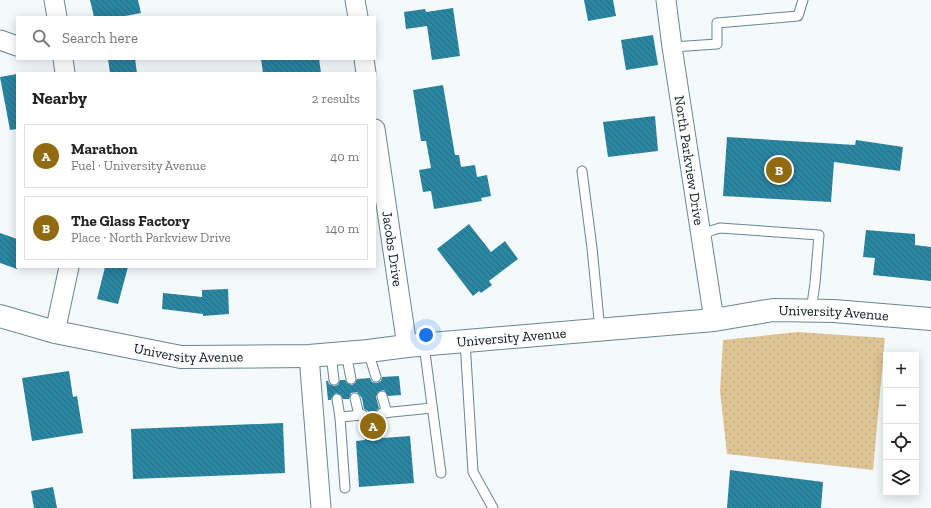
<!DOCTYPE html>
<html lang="en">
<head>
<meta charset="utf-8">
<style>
	body { margin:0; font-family:"Zilla Slab",serif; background:#f2f2f2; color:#222 }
	.controls { position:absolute; right:12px; bottom:12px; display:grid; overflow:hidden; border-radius:0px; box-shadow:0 2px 10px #0003 }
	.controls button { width:36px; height:36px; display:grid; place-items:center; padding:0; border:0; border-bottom:1px solid #e0e0e0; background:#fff; color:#222; font:20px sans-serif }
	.you { position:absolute; left:426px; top:335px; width:14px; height:14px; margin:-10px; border:3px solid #fff; border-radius:50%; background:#1a73e8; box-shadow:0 0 0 6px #1a73e833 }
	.badge { display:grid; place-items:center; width:26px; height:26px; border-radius:50%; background:#916b11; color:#fff; font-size:13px; font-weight:700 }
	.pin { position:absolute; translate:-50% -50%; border:2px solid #fff; box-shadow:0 1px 4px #0006 }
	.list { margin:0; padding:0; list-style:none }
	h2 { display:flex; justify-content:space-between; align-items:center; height:52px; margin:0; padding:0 16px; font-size:17px }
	h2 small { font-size:13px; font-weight:400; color:#767676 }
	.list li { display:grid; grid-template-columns:26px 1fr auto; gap:12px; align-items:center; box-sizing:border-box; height:64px; margin:0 8px 8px; padding:0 8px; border:1px solid #e0e0e0; border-radius:0px }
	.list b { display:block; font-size:15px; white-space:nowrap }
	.list p { margin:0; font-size:13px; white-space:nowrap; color:#767676 }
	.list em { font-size:13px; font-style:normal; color:#767676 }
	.icon { flex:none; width:22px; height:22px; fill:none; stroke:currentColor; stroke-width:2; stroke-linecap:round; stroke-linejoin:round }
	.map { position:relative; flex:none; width:931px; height:508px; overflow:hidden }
	.search { position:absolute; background:#fff; box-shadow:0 2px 10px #0003; left:16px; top:16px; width:360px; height:44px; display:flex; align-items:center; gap:10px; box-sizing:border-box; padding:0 14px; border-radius:0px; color:#767676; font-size:15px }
	.panel { position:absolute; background:#fff; box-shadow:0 2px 10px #0003; left:16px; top:72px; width:360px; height:196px; border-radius:0px }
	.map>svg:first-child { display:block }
	.grass { fill:url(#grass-dots) }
	.building { fill:url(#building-back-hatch) }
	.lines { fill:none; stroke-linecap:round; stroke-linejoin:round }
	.service-casing { stroke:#698691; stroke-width:11 }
	.minor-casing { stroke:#698691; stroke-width:21 }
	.tertiary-casing { stroke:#698691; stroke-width:24 }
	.service { stroke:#fff; stroke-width:9 }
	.minor { stroke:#fff; stroke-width:19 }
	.tertiary { stroke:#fff; stroke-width:22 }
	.labels { text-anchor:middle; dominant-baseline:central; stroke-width:4; stroke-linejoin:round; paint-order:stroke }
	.street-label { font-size:14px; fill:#091418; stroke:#fff }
</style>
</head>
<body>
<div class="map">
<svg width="931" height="508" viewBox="0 0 931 508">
	<defs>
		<pattern id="grass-dots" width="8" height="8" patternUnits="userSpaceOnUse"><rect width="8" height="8" fill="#dec494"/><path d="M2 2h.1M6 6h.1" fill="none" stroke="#bda87f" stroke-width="1.8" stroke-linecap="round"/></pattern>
		<pattern id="building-back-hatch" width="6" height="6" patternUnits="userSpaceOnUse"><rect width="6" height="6" fill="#2b86a2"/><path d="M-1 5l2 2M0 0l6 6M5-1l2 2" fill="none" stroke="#236c83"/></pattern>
	</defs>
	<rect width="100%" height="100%" fill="#f4fafc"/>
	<!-- grass -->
	<polygon class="grass" points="798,332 885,338 873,470 727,454 720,391 723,340"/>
	<!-- building -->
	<g class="building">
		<polygon points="90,0 138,0 141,13 120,17 94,17"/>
		<polygon points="584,0 613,0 616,16 588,21"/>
		<polygon points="453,8 460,56 432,60 427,26 406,29 404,12 425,9 426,12"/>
		<polygon points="653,35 658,65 626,70 621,40"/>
		<polygon points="108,59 135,59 137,73 110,73"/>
		<polygon points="261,59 319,59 321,73 263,73"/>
		<polygon points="17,74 17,129 10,130 0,77"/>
		<polygon points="443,85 455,155 459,155 461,167 475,165 477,177 487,175 491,196 481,198 482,201 434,209 431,191 423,192 419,170 431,168 426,141 421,141 413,90"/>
		<polygon points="655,116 658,151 608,157 603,122"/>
		<polygon points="727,137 855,145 856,140 903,147 900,171 834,162 831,202 723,196"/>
		<polygon points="469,224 491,252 505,241 518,259 489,281 492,285 481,293 479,291 473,296 437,249"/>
		<polygon points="866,230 915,234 915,245 931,247 931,281 873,275 875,258 863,257"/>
		<polygon points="0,233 17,239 17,269 0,263"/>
		<polygon points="105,267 128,267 118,304 97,299"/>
		<polygon points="228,289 229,314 203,316 203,314 162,309 163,293 202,297 202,290"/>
		<polygon points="69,371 73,397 77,396 83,433 32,441 22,378"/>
		<polygon points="399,376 401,395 388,396 384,390 378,392 376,397 379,408 377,410 376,414 377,417 382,419 383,438 410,436 414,483 359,487 356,441 365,440 364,421 368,418 369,414 368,411 364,409 362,398 357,392 351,393 349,399 343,399 341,395 336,393 332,397 331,400 328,400 326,381 328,381 329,384 334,386 338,385 340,380 345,380 347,383 352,385 355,383 357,379 370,378 372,382 377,383 381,381 382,377"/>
		<polygon points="283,423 285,473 133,479 131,429"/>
		<polygon points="730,470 823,482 821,508 727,508"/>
		<polygon points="53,487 57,508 34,508 31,491"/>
	</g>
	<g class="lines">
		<defs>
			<g id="service">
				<polyline points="672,47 717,44 717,23 798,16 803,0"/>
				<polyline points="582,171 592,248 600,330"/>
				<polyline points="701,235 713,230 720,228 819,235 815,283 811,311"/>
				<polyline points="465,341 473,472 493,508"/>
				<polyline points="424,345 441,473"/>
				<polyline points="368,351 376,377"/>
				<polyline points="346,353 351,379"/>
				<polyline points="331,354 334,380"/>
				<polyline points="382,396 387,413"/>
				<polyline points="355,398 359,415"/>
				<polyline points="337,399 340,417"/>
				<polyline points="382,413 432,408"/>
				<polyline points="345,488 340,417 363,415"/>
			</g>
			<g id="minor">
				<polyline points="54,0 57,17"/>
				<polyline points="355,0 358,17"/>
				<path id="s1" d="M666 0 672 47 714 320"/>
				<polyline points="0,40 17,46"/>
				<polyline points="63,59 65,73"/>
				<polyline points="364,59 366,73"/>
				<path id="s2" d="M375 129 407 346"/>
				<polyline points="55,332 69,267"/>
				<polyline points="309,356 321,508"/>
			</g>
			<g id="tertiary">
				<path id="s3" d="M0 316 55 332 181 357 309 356 368 351 407 346 714 320 773 310 834 311 931 319"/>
			</g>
		</defs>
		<!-- service casing -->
		<use href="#service" class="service-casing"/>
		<!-- minor casing -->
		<use href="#minor" class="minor-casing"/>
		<!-- tertiary casing -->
		<use href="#tertiary" class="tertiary-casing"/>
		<!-- service -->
		<use href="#service" class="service"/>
		<!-- minor -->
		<use href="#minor" class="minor"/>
		<!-- tertiary -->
		<use href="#tertiary" class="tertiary"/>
	</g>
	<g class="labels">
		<!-- street labels -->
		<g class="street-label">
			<text stroke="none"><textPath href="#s1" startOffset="162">North Parkview Drive</textPath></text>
			<text stroke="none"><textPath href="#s2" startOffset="121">Jacobs Drive</textPath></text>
			<text stroke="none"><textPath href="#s3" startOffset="841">University Avenue</textPath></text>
			<text stroke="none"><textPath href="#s3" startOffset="517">University Avenue</textPath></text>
			<text stroke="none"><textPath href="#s3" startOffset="193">University Avenue</textPath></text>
		</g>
	</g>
</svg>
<div class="controls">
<button>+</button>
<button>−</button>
<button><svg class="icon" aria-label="locate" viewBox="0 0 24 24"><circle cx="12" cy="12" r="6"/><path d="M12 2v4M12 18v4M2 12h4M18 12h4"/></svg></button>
<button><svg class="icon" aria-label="layers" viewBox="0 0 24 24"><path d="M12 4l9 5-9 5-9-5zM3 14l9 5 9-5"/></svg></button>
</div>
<div class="you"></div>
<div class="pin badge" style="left:373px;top:426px">A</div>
<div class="pin badge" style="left:779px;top:170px">B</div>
<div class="search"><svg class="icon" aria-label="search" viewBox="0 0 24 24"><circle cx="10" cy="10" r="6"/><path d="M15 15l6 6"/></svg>Search here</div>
<section class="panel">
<h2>Nearby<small>2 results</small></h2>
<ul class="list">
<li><span class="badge">A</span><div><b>Marathon</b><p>Fuel · University Avenue</p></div><em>40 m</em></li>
<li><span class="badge">B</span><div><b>The Glass Factory</b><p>Place · North Parkview Drive</p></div><em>140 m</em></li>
</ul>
</section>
</div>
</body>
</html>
